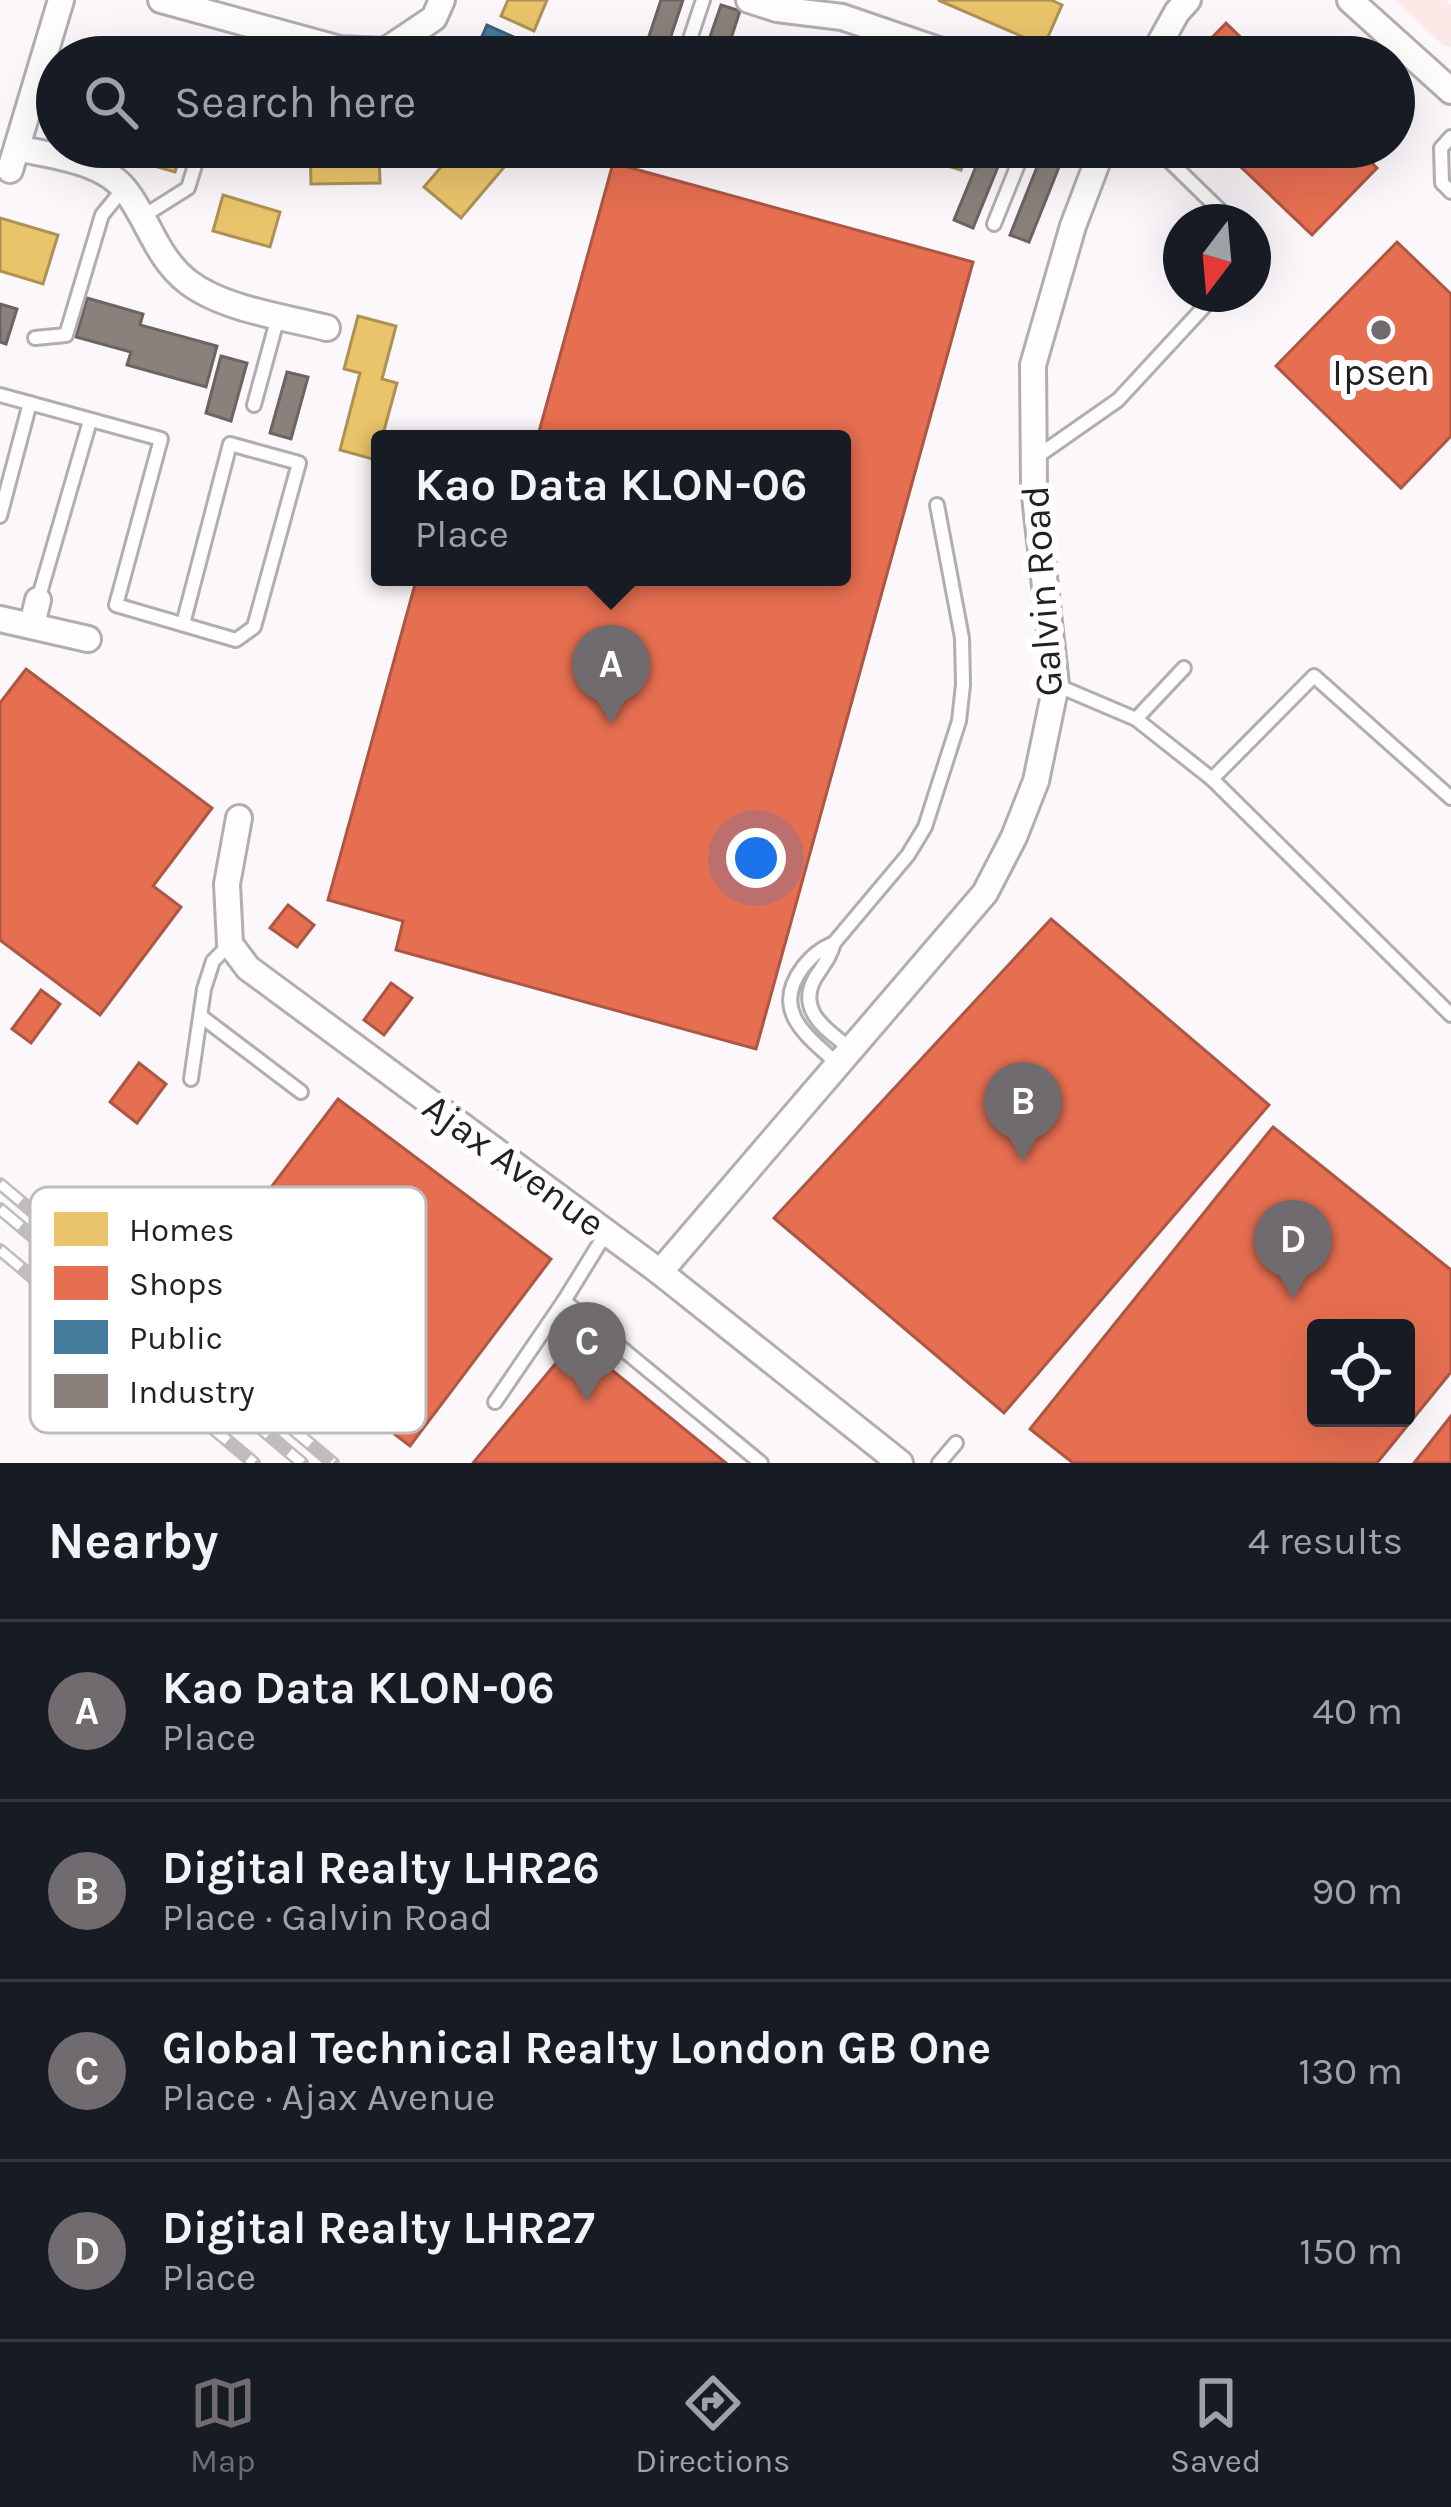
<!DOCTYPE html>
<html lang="en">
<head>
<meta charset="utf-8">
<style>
	body { margin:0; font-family:Karla,sans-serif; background:#20242c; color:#f1f3f6 }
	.controls { position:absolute; right:36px; bottom:36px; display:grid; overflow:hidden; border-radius:12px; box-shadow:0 12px 48px #0002 }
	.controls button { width:108px; height:108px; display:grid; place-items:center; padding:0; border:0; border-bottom:3px solid #363941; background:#171b24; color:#f1f3f6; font:60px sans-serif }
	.compass { position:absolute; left:1163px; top:204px; width:108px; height:108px; border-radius:50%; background:#171b24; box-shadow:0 12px 48px #0002; rotate:196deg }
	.you { position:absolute; left:756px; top:858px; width:42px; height:42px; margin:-30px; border:9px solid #fff; border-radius:50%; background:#1a73e8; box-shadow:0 0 0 18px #1a73e833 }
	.badge { display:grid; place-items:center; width:78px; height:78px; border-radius:50%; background:#706b6e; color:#fff; font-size:39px; font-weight:700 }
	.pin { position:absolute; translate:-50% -99px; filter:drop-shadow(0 3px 6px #0008) }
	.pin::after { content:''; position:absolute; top:63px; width:42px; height:36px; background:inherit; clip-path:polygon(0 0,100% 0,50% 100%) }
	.popup { position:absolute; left:371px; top:430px; width:480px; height:156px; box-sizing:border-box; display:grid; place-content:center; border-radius:12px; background:#171b24; filter:drop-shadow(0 3px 9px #0005); font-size:39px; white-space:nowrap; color:#9ea1a6 }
	.popup b { font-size:45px; color:#f1f3f6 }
	.popup::after { content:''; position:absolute; left:50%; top:100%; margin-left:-24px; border:24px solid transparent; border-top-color:#171b24 }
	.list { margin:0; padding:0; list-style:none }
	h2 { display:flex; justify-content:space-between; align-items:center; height:156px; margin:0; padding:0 48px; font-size:51px }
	h2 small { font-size:39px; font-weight:400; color:#9ea1a6 }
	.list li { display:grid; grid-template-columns:78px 1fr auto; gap:36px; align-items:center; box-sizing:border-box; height:180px; padding:0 48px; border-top:3px solid #363941 }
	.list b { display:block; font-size:45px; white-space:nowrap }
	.list p { margin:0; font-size:39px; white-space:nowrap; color:#9ea1a6 }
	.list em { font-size:39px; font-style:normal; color:#9ea1a6 }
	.icon { flex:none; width:66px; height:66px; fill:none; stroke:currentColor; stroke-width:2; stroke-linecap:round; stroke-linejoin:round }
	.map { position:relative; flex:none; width:1451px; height:1463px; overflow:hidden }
	.search { position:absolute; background:#171b24; box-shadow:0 12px 48px #0002; left:36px; right:36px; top:36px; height:132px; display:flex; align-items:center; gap:30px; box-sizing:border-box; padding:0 42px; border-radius:66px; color:#9ea1a6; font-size:45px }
	.sheet { height:876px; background:#171b24 }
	nav { display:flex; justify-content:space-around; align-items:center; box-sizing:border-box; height:168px; border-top:3px solid #363941; background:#171b24; font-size:33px; color:#9ea1a6 }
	nav a { display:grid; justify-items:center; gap:6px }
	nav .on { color:#706b6e }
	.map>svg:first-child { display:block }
	.green { fill:#fce8e6 }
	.homes { fill:#e9c46a; stroke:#ae9255; stroke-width:3 }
	.shops { fill:#e76f51; stroke:#ad5743; stroke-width:3; fill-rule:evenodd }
	.public { fill:#457b9d; stroke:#3b5f78; stroke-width:3 }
	.industry { fill:#8a817c; stroke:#6c6461; stroke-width:3 }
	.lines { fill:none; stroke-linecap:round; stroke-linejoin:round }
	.lane-casing { stroke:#b3adb1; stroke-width:18 }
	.street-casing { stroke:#b3adb1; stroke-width:30 }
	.lane { stroke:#fffefe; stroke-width:12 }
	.street { stroke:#fffefe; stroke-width:24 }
	.rail-casing { stroke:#bebcbe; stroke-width:14 }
	.rail { stroke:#fff; stroke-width:9; stroke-dasharray:27; stroke-linecap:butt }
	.poi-dot { fill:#706b6e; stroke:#fff; stroke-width:4.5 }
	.labels { text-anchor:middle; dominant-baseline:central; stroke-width:12; stroke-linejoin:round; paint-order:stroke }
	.poi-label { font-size:39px; fill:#251f23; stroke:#fff }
	.street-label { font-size:39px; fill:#251f23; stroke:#fff }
	.key { fill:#fff; stroke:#bebcbd; stroke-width:3 }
	.key-label { font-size:33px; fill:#251f23 }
</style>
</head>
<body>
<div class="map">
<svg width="1451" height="1463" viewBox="0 0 1451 1463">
	<rect width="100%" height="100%" fill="#fcf7fa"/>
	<!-- green -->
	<polygon class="green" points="1395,0 1446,0 1451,5 1451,47 1443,45"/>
	<!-- homes -->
	<g class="homes">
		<polygon points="508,0 547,0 534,31 501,16"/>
		<polygon points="938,0 1051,0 1062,5 1044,46"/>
		<polygon points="159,147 182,149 175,172 154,166"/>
		<polygon points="310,147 379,147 380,183 311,184"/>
		<polygon points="458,147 497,147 511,159 461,218 424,187"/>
		<polygon points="887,147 968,147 961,170"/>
		<polygon points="223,195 280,212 270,247 213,231"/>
		<polygon points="0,218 58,235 43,284 0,271"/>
		<polygon points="358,316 396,326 382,379 397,383 376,460 340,450 360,373 344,369"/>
	</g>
	<!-- shops -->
	<g class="shops">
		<polygon points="1226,23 1261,57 1193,57"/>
		<polygon points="1220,147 1356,147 1377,168 1312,235"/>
		<polygon points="613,163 973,262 756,1049 396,950 403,921 328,900 417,577 842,577 842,439 537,439"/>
		<polygon points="1397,242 1451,294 1451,436 1401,488 1276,366"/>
		<polygon points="26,669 212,808 153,886 181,907 100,1015 0,940 0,703"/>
		<polygon points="288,905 314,925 297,947 270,928"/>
		<polygon points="1051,919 1269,1105 1004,1413 774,1218"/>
		<polygon points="391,983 412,998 384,1035 364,1020"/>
		<polygon points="41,990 60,1004 31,1043 12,1029"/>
		<polygon points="139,1063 166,1084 137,1123 110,1102"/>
		<polygon points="338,1099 551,1259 410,1446 197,1285"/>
		<path d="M1273 1127 1451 1270V1372L1377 1463H1073L1030 1429ZM1316 1328H1406V1418H1316Z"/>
		<polygon points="575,1340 726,1463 473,1463"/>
		<polygon points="1451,1416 1451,1463 1414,1463"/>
	</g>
	<!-- public -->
	<polygon class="public" points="487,25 558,57 473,57"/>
	<!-- industry -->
	<g class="industry">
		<polygon points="661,0 683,0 664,57 642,57"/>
		<polygon points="721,5 740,11 725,57 703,57"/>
		<polygon points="984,147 1006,147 973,228 954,220"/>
		<polygon points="1045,147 1067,147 1029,242 1010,235"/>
		<polygon points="87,298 143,314 140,325 217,346 206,387 127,365 131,352 76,337"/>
		<polygon points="0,304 17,309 6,344 0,342"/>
		<polygon points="221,356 247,363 231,421 206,413"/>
		<polygon points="287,372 308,377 291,439 270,433"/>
	</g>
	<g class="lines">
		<defs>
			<g id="lane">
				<polyline points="684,57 703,0"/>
				<polyline points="1451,137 1441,148 1442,183 1451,192"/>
				<polyline points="1155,147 1232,222"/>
				<polyline points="142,217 188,188 196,162"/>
				<polyline points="994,224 1025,147"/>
				<polyline points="1253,243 1258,248 1253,254"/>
				<polyline points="35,338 66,335 102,215 124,188"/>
				<polyline points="0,395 161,439 116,605 236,640 254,627 299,463 230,444 183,624"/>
				<polyline points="254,405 278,317"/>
				<polyline points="1035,458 1118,400 1216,294"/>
				<polyline points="0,516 30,403"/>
				<polyline points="38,600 90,421"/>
				<polyline points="1056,685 1136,719 1212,779 1451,1015"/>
				<polyline points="1136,719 1184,668"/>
				<polyline points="1212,779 1314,676 1451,798"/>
				<polyline points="834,943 908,855 925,827 959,721 963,685 962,638 937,505"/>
				<polyline points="202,1017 301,1092"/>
				<path d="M838 1064C807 1036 770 1011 803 967 812 956 820 949 834 943 830 958 823 965 815 978 796 1011 828 1031 851 1049"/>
				<polyline points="191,1079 204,989 213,961 229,945"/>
				<polyline points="564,1301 761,1463"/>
				<polyline points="495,1402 564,1301 606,1233"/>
				<polyline points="939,1463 956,1443"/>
			</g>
			<g id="street">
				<polyline points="161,0 340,49 385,51 434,18 442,0"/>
				<polyline points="749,0 777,9 842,17 959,57"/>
				<polyline points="1350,0 1451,91"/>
				<polyline points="1152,57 1177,12 1188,0"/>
				<path d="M17 148C51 156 103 160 126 191 149 221 156 257 188 282 223 309 284 317 327 328"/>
				<polyline points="10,170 61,0"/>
				<polyline points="0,619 88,639"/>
				<polyline points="32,625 38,600"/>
				<polyline points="239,818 227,884 230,944 248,968 660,1272 900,1463"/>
				<polyline points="660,1272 985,893 1014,837 1036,781 1056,685 1034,487 1033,365 1073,226 1103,147"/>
			</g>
		</defs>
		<!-- lane casing -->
		<use href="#lane" class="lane-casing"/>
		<!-- street casing -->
		<use href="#street" class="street-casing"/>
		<!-- lane -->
		<use href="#lane" class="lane"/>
		<!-- street -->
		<use href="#street" class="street"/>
		<defs>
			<g id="rail">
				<polyline points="0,1184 333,1463"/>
				<polyline points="0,1209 302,1463"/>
				<polyline points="0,1250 254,1463"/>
			</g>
		</defs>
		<!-- rail casing -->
		<use href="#rail" class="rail-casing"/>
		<!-- rail -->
		<use href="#rail" class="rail"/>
	</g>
	<!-- markers -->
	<circle class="poi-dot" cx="1381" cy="330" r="12"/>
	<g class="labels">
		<!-- poi labels -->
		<g class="poi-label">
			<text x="1381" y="372">Ipsen</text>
		</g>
		<!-- street labels -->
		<g class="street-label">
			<text transform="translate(1042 591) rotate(-94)">Galvin Road</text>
			<text transform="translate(514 1165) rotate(36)">Ajax Avenue</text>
		</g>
	</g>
	<!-- legend -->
	<rect x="30" y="1187" width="396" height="246" rx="18" class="key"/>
	<rect x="54" y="1212" width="54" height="34" fill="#e9c46a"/>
	<rect x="54" y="1266" width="54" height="34" fill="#e76f51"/>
	<rect x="54" y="1320" width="54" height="34" fill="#457b9d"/>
	<rect x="54" y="1374" width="54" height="34" fill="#8a817c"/>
	<g class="key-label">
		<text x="129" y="1241">Homes</text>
		<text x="129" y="1295">Shops</text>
		<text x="129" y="1349">Public</text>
		<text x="129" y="1403">Industry</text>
	</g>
</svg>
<div class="controls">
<button><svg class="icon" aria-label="locate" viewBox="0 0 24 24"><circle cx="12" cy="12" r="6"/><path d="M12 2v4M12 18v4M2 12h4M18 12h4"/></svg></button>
</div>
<svg class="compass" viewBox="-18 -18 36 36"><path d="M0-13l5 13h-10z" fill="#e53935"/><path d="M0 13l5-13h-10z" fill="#9ea1a6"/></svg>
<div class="you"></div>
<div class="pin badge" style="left:611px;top:724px">A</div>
<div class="popup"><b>Kao Data KLON-06</b>Place</div>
<div class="pin badge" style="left:1023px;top:1161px">B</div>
<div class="pin badge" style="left:587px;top:1401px">C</div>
<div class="pin badge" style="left:1293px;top:1299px">D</div>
<div class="search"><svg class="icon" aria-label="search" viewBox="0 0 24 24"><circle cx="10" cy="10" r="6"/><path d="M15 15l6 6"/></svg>Search here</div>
</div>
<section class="sheet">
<h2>Nearby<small>4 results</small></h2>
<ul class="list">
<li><span class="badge">A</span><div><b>Kao Data KLON-06</b><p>Place</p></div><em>40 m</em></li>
<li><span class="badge">B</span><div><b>Digital Realty LHR26</b><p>Place · Galvin Road</p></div><em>90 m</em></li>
<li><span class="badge">C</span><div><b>Global Technical Realty London GB One</b><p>Place · Ajax Avenue</p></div><em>130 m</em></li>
<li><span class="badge">D</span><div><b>Digital Realty LHR27</b><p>Place</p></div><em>150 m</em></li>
</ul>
</section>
<nav>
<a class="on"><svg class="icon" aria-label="map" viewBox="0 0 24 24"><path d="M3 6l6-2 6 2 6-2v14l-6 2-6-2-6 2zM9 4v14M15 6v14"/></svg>Map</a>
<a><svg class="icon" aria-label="directions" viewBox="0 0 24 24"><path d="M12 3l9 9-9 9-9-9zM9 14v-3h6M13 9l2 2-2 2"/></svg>Directions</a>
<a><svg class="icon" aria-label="saved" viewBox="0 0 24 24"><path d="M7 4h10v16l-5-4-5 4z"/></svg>Saved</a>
</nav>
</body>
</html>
